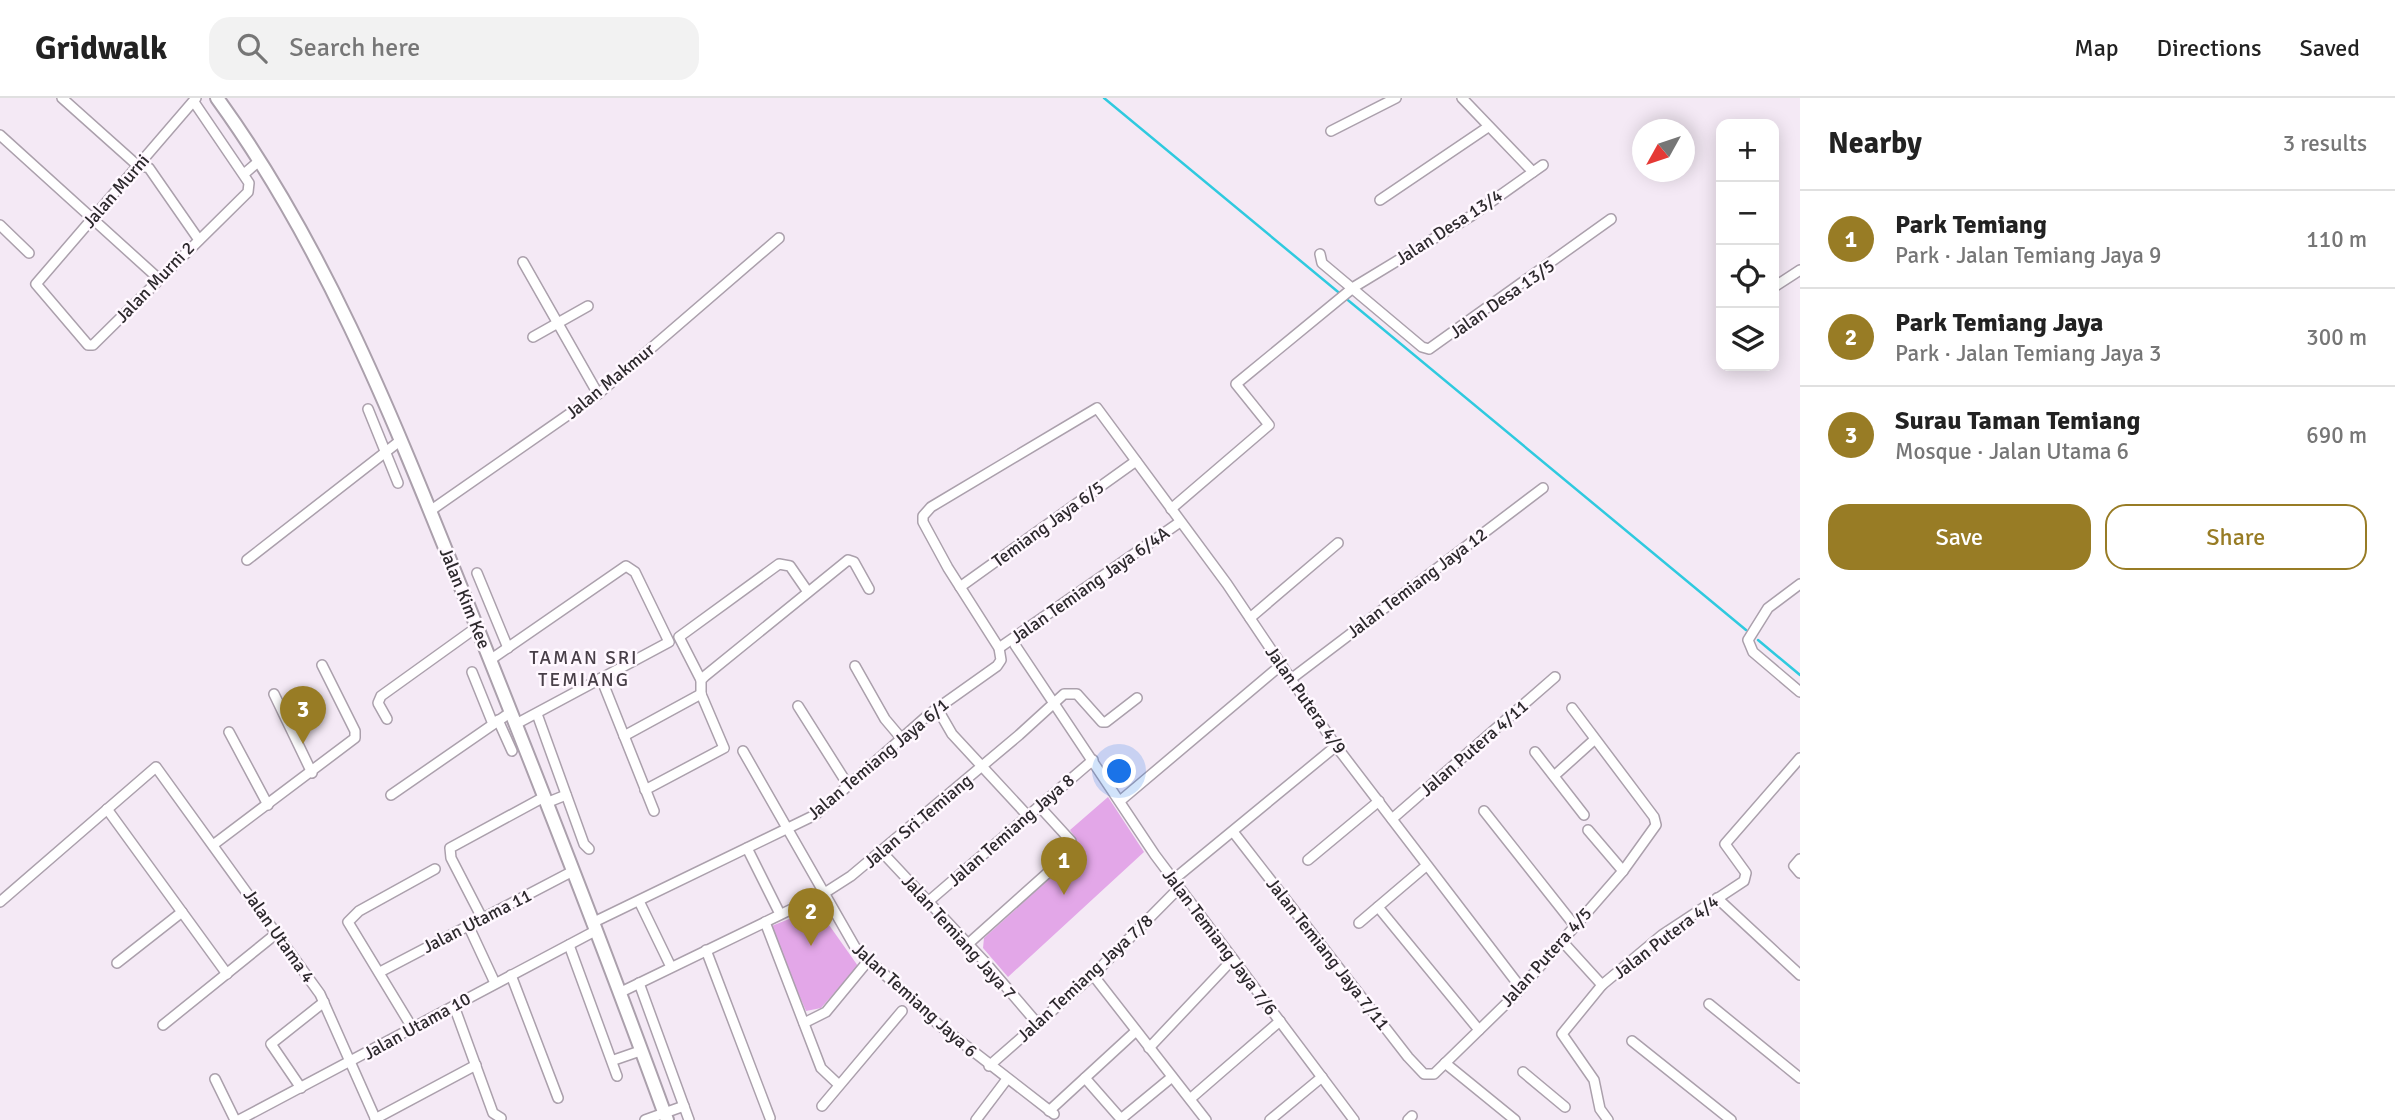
<!DOCTYPE html>
<html lang="en">
<head>
<meta charset="utf-8">
<style>
	body { margin:0; font-family:Signika,sans-serif; background:#f2f2f2; color:#222 }
	.controls { position:absolute; right:21px; top:21px; display:grid; overflow:hidden; border-radius:14px; box-shadow:0 4px 18px #0003 }
	.controls button { width:63px; height:63px; display:grid; place-items:center; padding:0; border:0; border-bottom:2px solid #e0e0e0; background:#fff; color:#222; font:35px sans-serif }
	.compass { position:absolute; left:1632px; top:21px; width:63px; height:63px; border-radius:50%; background:#fff; box-shadow:0 4px 18px #0003; rotate:230deg }
	.you { position:absolute; left:1120px; top:674px; width:24px; height:24px; margin:-18px; border:5px solid #fff; border-radius:50%; background:#1a73e8; box-shadow:0 0 0 10px #1a73e833 }
	.badge { display:grid; place-items:center; width:46px; height:46px; border-radius:50%; background:#987c25; color:#fff; font-size:23px; font-weight:700 }
	.pin { position:absolute; translate:-50% -58px; filter:drop-shadow(0 2px 4px #0008) }
	.pin::after { content:''; position:absolute; top:37px; width:24px; height:21px; background:inherit; clip-path:polygon(0 0,100% 0,50% 100%) }
	.list { margin:0; padding:0; list-style:none }
	h2 { display:flex; justify-content:space-between; align-items:center; height:91px; margin:0; padding:0 28px; font-size:30px }
	h2 small { font-size:23px; font-weight:400; color:#767676 }
	.list li { display:grid; grid-template-columns:46px 1fr auto; gap:21px; align-items:center; box-sizing:border-box; height:98px; padding:0 28px; border-top:2px solid #e0e0e0 }
	.list b { display:block; font-size:26px; white-space:nowrap }
	.list p { margin:0; font-size:23px; white-space:nowrap; color:#767676 }
	.list em { font-size:23px; font-style:normal; color:#767676 }
	.actions { display:flex; gap:14px; padding:21px 28px }
	.actions a { flex:1; padding:16px 0; border:2px solid #987c25; border-radius:21px; text-align:center; font-size:24px; color:#987c25 }
	.actions .main { background:#987c25; color:#fff }
	.icon { flex:none; width:38px; height:38px; fill:none; stroke:currentColor; stroke-width:2; stroke-linecap:round; stroke-linejoin:round }
	.map { position:relative; flex:none; width:1800px; height:1022px; overflow:hidden }
	header { display:flex; align-items:center; gap:42px; box-sizing:border-box; height:98px; padding:0 35px; background:#fff; border-bottom:2px solid #e0e0e0 }
	header strong { font-size:33px }
	nav { display:flex; gap:38px; margin-inline-start:auto; font-size:24px }
	.search { width:490px; height:63px; background:#f2f2f2; display:flex; align-items:center; gap:18px; box-sizing:border-box; padding:0 24px; border-radius:21px; color:#767676; font-size:26px }
	main { display:flex }
	aside { flex:1; background:#fff }
	.map>svg:first-child { display:block }
	.green { fill:#e3a7e8 }
	.lines { fill:none; stroke-linecap:round; stroke-linejoin:round }
	.stream { stroke:#2fcadf; stroke-width:2.5 }
	.minor-casing { stroke:#aba0ac; stroke-width:12 }
	.tertiary-casing { stroke:#aba0ac; stroke-width:16 }
	.minor { stroke:#fff; stroke-width:9 }
	.tertiary { stroke:#fff; stroke-width:12 }
	.labels { text-anchor:middle; dominant-baseline:central; stroke-width:5; stroke-linejoin:round; paint-order:stroke }
	.street-label { font-size:18px; fill:#2d292d; stroke:#fff8ff }
	.neighbourhood-label { font-size:19px; letter-spacing:2px; fill:#483f48; stroke:#fff8ff }
</style>
</head>
<body>
<header>
<strong>Gridwalk</strong>
<div class="search"><svg class="icon" aria-label="search" viewBox="0 0 24 24"><circle cx="10" cy="10" r="6"/><path d="M15 15l6 6"/></svg>Search here</div>
<nav><a>Map</a><a>Directions</a><a>Saved</a></nav>
</header>
<main>
<div class="map">
<svg width="1800" height="1022" viewBox="0 0 1800 1022">
	<rect width="100%" height="100%" fill="#f4e9f5"/>
	<!-- green -->
	<g class="green">
		<polygon points="1108,699 1144,754 1008,879 983,850 984,840 1078,755 1076,741 1070,732"/>
		<polygon points="817,810 858,868 821,910 806,913 769,829"/>
	</g>
	<g class="lines">
		<!-- stream -->
		<g class="stream">
			<polyline points="1104,0 1746,532"/>
			<polyline points="1758,542 1800,577"/>
		</g>
		<defs>
			<g id="minor">
				<polyline points="62,0 137,67 149,70 199,142"/>
				<polyline points="1462,0 1533,74"/>
				<polyline points="194,4 249,85 248,94 93,247 88,247 36,186 196,0"/>
				<polyline points="1331,33 1396,0"/>
				<polyline points="0,37 159,181"/>
				<polyline points="244,76 259,63"/>
				<polyline points="1380,102 1488,29"/>
				<polyline points="0,127 29,155"/>
				<polyline points="1320,156 1322,165 1422,249 1429,251 1611,121"/>
				<polyline points="523,164 598,296"/>
				<polyline points="1774,189 1800,172"/>
				<polyline points="533,239 588,208"/>
				<polyline points="368,311 398,385"/>
				<polyline points="1171,411 1269,327 1236,286 1354,189 1471,118 1543,67"/>
				<polyline points="430,413 598,296 779,140"/>
				<polyline points="247,462 401,342"/>
				<polyline points="477,475 508,550"/>
				<polyline points="1800,486 1768,510 1748,542 1753,554 1800,594"/>
				<polyline points="960,489 1136,363"/>
				<polyline points="1250,520 1338,445"/>
				<polyline points="1015,547 1155,757 1354,1022"/>
				<polyline points="999,550 1180,424"/>
				<polyline points="490,562 626,468 635,474 669,544 516,626"/>
				<polyline points="855,568 885,621 901,640"/>
				<polyline points="472,574 493,626"/>
				<polyline points="601,580 654,713"/>
				<polyline points="1291,581 1543,390"/>
				<polyline points="701,582 679,539 779,466 790,468 808,494"/>
				<polyline points="274,596 312,675"/>
				<polyline points="701,596 701,582 705,578 848,462 854,464 869,491"/>
				<polyline points="798,608 848,687"/>
				<polyline points="937,610 952,636 1028,718"/>
				<polyline points="537,616 584,746 589,751"/>
				<polyline points="387,621 378,605 381,598 477,529"/>
				<polyline points="498,622 512,653"/>
				<polyline points="229,634 268,707"/>
				<polyline points="624,638 701,596"/>
				<polyline points="743,653 855,849 938,926 1054,1016"/>
				<polyline points="1535,654 1584,717"/>
				<polyline points="1554,678 1594,642"/>
				<polyline points="645,692 724,650 701,596"/>
				<polyline points="391,697 511,614"/>
				<polyline points="1120,703 1281,567"/>
				<polyline points="546,705 566,697"/>
				<polyline points="107,711 227,876"/>
				<polyline points="1484,713 1575,828"/>
				<polyline points="1392,721 1555,579"/>
				<polyline points="1588,732 1623,773"/>
				<polyline points="1234,735 1408,959 1424,976 1434,976 1514,898 1623,773 1656,727 1654,719 1572,610"/>
				<polyline points="213,747 355,640 355,633 322,567"/>
				<polyline points="747,750 780,816"/>
				<polyline points="881,753 983,862 1037,925"/>
				<polyline points="1800,761 1794,768 1800,775"/>
				<polyline points="1308,762 1379,703"/>
				<polyline points="1173,782 1336,648"/>
				<polyline points="1717,800 1800,877"/>
				<polyline points="639,803 671,869"/>
				<polyline points="929,803 1093,662"/>
				<polyline points="0,804 156,669 320,896 376,1022"/>
				<polyline points="1378,809 1479,932"/>
				<polyline points="482,820 451,760 450,750 544,699"/>
				<polyline points="765,824 821,970 839,987"/>
				<polyline points="592,825 815,717 928,617 997,568 1001,562 999,550 948,470 923,424 923,418 931,409 1097,310 1227,486 1336,648 1521,890"/>
				<polyline points="1359,825 1426,768"/>
				<polyline points="468,827 495,885"/>
				<polyline points="1562,843 1602,887"/>
				<polyline points="968,846 1072,753 1071,743 1039,708"/>
				<polyline points="569,847 617,978"/>
				<polyline points="706,852 770,1020"/>
				<polyline points="117,865 182,814"/>
				<polyline points="380,874 573,773"/>
				<polyline points="511,877 558,1000"/>
				<polyline points="1093,877 1206,1022"/>
				<polyline points="639,885 689,1022"/>
				<polyline points="619,895 823,796 851,778 1019,637 1064,596 1077,596 1102,624 1106,624 1137,600"/>
				<polyline points="1709,906 1800,980"/>
				<polyline points="454,908 493,1015 501,1020"/>
				<polyline points="804,925 826,914 868,863"/>
				<polyline points="163,927 277,835"/>
				<polyline points="413,931 348,824 359,813 435,771"/>
				<polyline points="1632,943 1731,1022"/>
				<polyline points="1149,950 1233,861"/>
				<polyline points="614,962 640,953"/>
				<polyline points="1445,965 1515,1022"/>
				<polyline points="989,968 1093,877 1179,790"/>
				<polyline points="1523,974 1565,1009"/>
				<polyline points="1085,980 1121,1021 1172,979"/>
				<polyline points="215,981 235,1022"/>
				<polyline points="301,990 271,946 324,904"/>
				<polyline points="1190,1001 1280,923"/>
				<polyline points="822,1008 902,913"/>
				<polyline points="1049,1013 1136,933"/>
				<polyline points="375,1021 476,967"/>
				<polyline points="239,1022 595,833"/>
				<polyline points="645,1022 684,1008"/>
				<polyline points="976,1022 1007,981"/>
				<polyline points="1270,1022 1322,979"/>
				<polyline points="1408,1022 1412,1018"/>
				<polyline points="1608,1022 1600,1011 1594,982 1562,936 1602,887 1662,837 1744,783 1746,775 1725,746 1800,660"/>
			</g>
			<path id="tertiary" d="M217 0C326 150 393 321 462 492 533 668 602 844 667 1022"/>
		</defs>
		<!-- minor casing -->
		<use href="#minor" class="minor-casing"/>
		<!-- tertiary casing -->
		<use href="#tertiary" class="tertiary-casing"/>
		<!-- minor -->
		<use href="#minor" class="minor"/>
		<!-- tertiary -->
		<use href="#tertiary" class="tertiary"/>
	</g>
	<g class="labels">
		<!-- street labels -->
		<g class="street-label">
			<text transform="translate(116 93) rotate(-49)">Jalan Murni</text>
			<text transform="translate(1449 129) rotate(-33)">Jalan Desa 13/4</text>
			<text transform="translate(155 184) rotate(-46)">Jalan Murni 2</text>
			<text transform="translate(1502 201) rotate(-35)">Jalan Desa 13/5</text>
			<text transform="translate(610 283) rotate(-39)">Jalan Makmur</text>
			<text transform="translate(1048 426) rotate(-36)">Temiang Jaya 6/5</text>
			<text transform="translate(1417 485) rotate(-37)">Jalan Temiang Jaya 12</text>
			<text transform="translate(1090 487) rotate(-35)">Jalan Temiang Jaya 6/4A</text>
			<text transform="translate(465 500) rotate(68)">Jalan Kim Kee</text>
			<text transform="translate(1306 602) rotate(55)">Jalan Putera 4/9</text>
			<text transform="translate(1474 650) rotate(-41)">Jalan Putera 4/11</text>
			<text transform="translate(878 661) rotate(-40)">Jalan Temiang Jaya 6/1</text>
			<text transform="translate(918 723) rotate(-40)">Jalan Sri Temiang</text>
			<text transform="translate(1011 732) rotate(-41)">Jalan Temiang Jaya 8</text>
			<text transform="translate(477 823) rotate(-27)">Jalan Utama 11</text>
			<text transform="translate(279 838) rotate(55)">Jalan Utama 4</text>
			<text transform="translate(959 839) rotate(48)">Jalan Temiang Jaya 7</text>
			<text transform="translate(1666 839) rotate(-37)">Jalan Putera 4/4</text>
			<text transform="translate(1220 844) rotate(53)">Jalan Temiang Jaya 7/6</text>
			<text transform="translate(1328 856) rotate(52)">Jalan Temiang Jaya 7/11</text>
			<text transform="translate(1546 859) rotate(-48)">Jalan Putera 4/5</text>
			<text transform="translate(1085 880) rotate(-43)">Jalan Temiang Jaya 7/8</text>
			<text transform="translate(915 902) rotate(42)">Jalan Temiang Jaya 6</text>
			<text transform="translate(417 928) rotate(-29)">Jalan Utama 10</text>
		</g>
		<!-- neighbourhood labels -->
		<g class="neighbourhood-label">
			<text x="584" y="560">TAMAN SRI<tspan x="584" dy="22">TEMIANG</tspan></text>
		</g>
	</g>
</svg>
<div class="controls">
<button>+</button>
<button>−</button>
<button><svg class="icon" aria-label="locate" viewBox="0 0 24 24"><circle cx="12" cy="12" r="6"/><path d="M12 2v4M12 18v4M2 12h4M18 12h4"/></svg></button>
<button><svg class="icon" aria-label="layers" viewBox="0 0 24 24"><path d="M12 4l9 5-9 5-9-5zM3 14l9 5 9-5"/></svg></button>
</div>
<svg class="compass" viewBox="-18 -18 36 36"><path d="M0-13l5 13h-10z" fill="#e53935"/><path d="M0 13l5-13h-10z" fill="#767676"/></svg>
<div class="you"></div>
<div class="pin badge" style="left:1064px;top:797px">1</div>
<div class="pin badge" style="left:811px;top:848px">2</div>
<div class="pin badge" style="left:303px;top:646px">3</div>
</div>
<aside>
<h2>Nearby<small>3 results</small></h2>
<ul class="list">
<li><span class="badge">1</span><div><b>Park Temiang</b><p>Park · Jalan Temiang Jaya 9</p></div><em>110 m</em></li>
<li><span class="badge">2</span><div><b>Park Temiang Jaya</b><p>Park · Jalan Temiang Jaya 3</p></div><em>300 m</em></li>
<li><span class="badge">3</span><div><b>Surau Taman Temiang</b><p>Mosque · Jalan Utama 6</p></div><em>690 m</em></li>
</ul>
<div class="actions"><a class="main">Save</a><a>Share</a></div>
</aside>
</main>
</body>
</html>
